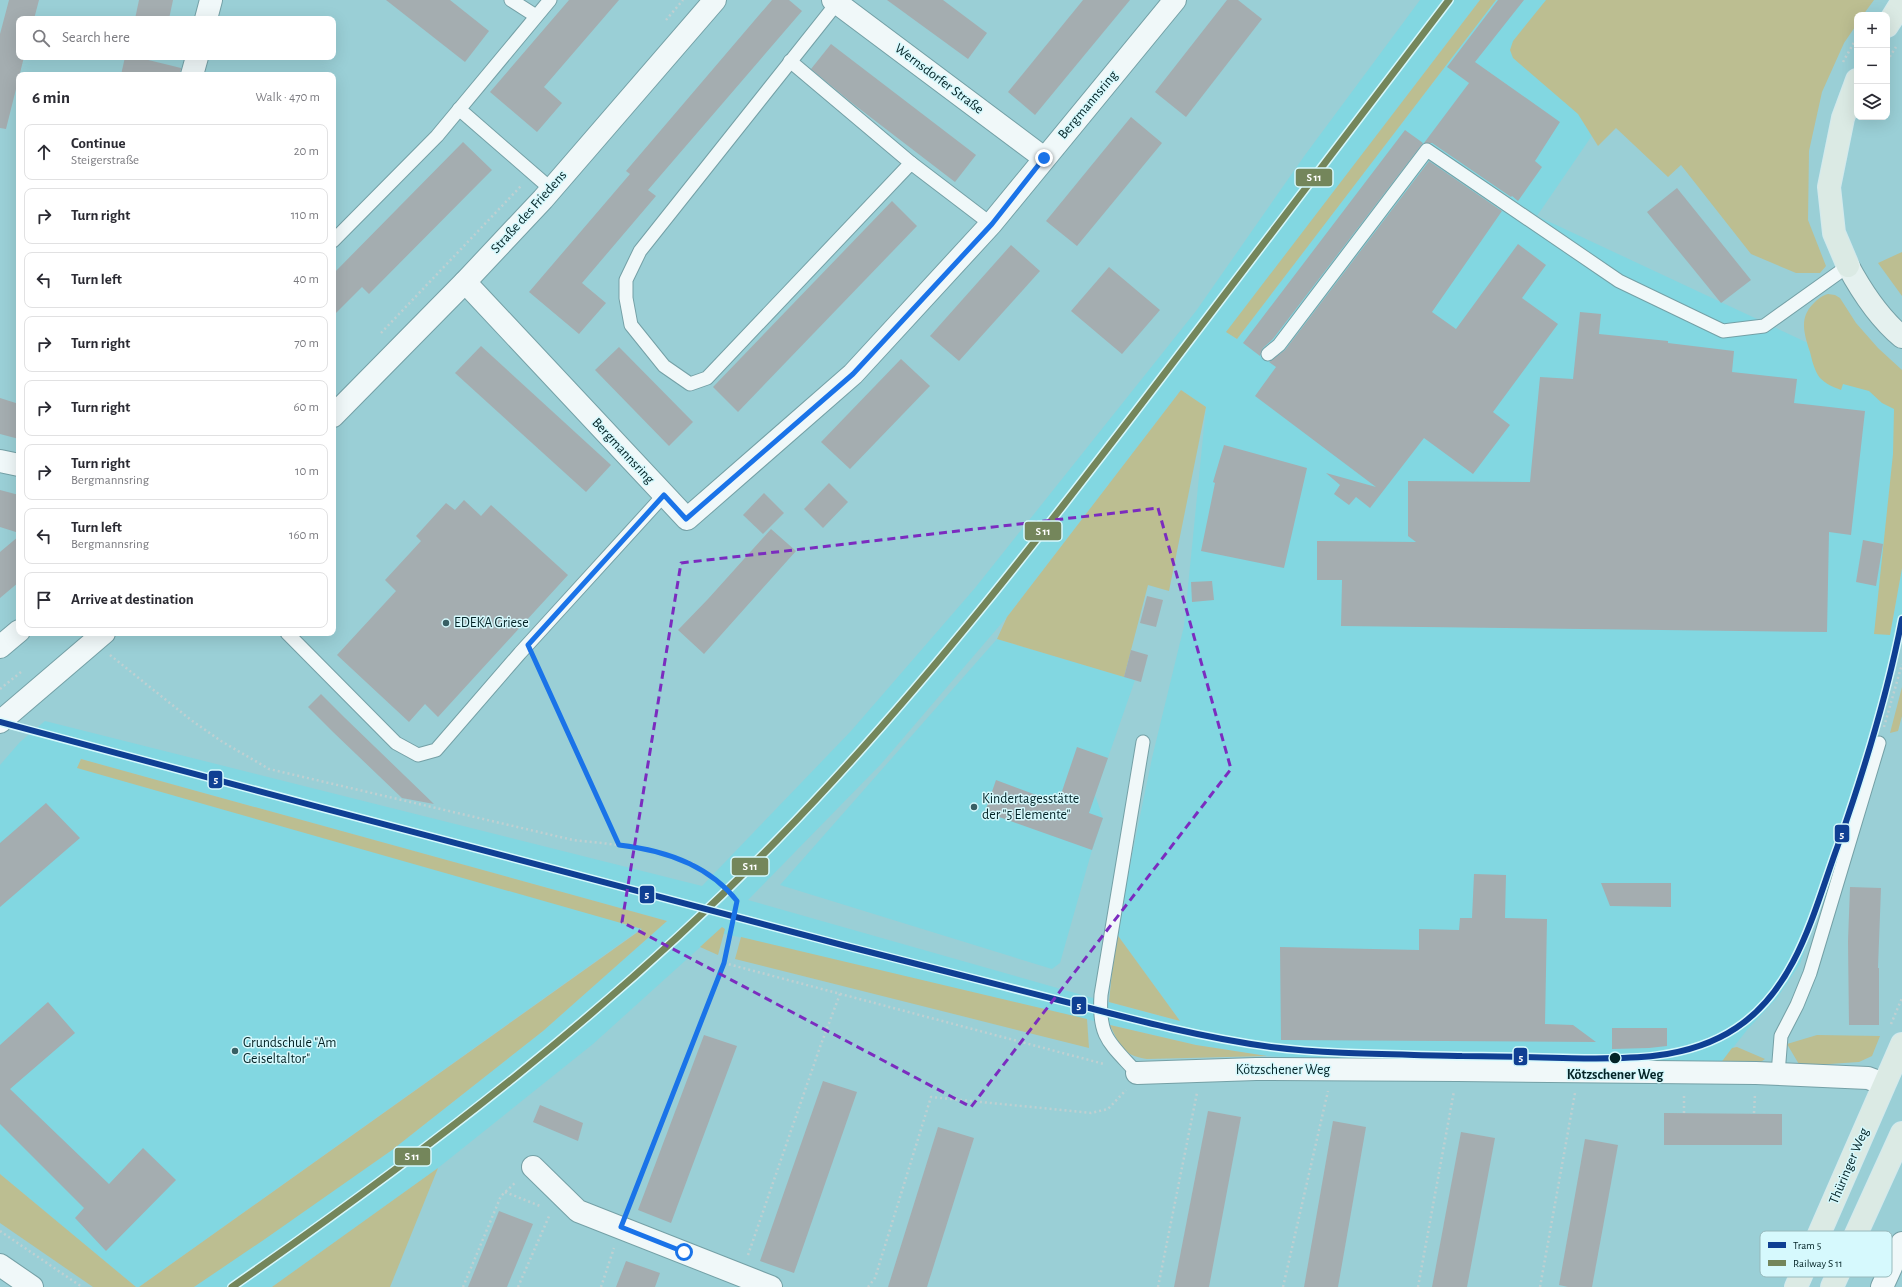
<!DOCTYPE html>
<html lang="en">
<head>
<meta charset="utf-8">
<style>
	body { margin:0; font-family:"Alegreya Sans",sans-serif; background:#f7f7f7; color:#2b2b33 }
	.controls { position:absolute; right:12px; top:12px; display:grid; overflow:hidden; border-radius:8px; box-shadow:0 4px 16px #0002 }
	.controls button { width:36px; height:36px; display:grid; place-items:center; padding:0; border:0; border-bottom:1px solid #e1e1e2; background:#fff; color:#2b2b33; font:20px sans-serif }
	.stop { position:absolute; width:12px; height:12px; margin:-9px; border:3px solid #1a73e8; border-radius:50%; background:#fff }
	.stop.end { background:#1a73e8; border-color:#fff; box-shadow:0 1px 4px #0008 }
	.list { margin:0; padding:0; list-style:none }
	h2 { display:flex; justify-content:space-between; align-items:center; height:52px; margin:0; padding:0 16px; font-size:17px }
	h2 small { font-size:13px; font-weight:400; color:#7c7c81 }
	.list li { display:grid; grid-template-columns:26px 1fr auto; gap:12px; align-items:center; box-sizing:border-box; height:56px; margin:0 8px 8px; padding:0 8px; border:1px solid #e1e1e2; border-radius:8px }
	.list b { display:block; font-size:15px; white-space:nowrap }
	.list p { margin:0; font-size:13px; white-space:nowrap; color:#7c7c81 }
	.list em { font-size:13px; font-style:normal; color:#7c7c81 }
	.icon { flex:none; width:22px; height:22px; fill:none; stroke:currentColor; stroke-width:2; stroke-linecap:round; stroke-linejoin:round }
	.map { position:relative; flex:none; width:1902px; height:1287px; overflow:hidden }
	.search { position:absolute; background:#fff; box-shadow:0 4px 16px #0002; left:16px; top:16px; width:320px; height:44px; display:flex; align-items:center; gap:10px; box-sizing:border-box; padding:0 14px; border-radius:8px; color:#7c7c81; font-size:15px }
	.panel { position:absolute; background:#fff; box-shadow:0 4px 16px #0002; left:16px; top:72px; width:320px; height:564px; border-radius:8px }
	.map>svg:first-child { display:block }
	.built { fill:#82d7e1; fill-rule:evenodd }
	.green { fill:#bcbe91 }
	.building { fill:#a4adb0 }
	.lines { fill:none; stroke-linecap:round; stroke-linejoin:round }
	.service-casing { stroke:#74a0a6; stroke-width:15 }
	.minor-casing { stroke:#74a0a6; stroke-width:24 }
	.tertiary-casing { stroke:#74a0a6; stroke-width:24 }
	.secondary-casing { stroke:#74a0a6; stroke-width:24 }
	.primary-casing { stroke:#d2e9ed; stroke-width:24 }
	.path { stroke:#bfd0d2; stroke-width:2.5; stroke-dasharray:2 3; stroke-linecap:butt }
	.service { stroke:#f0f8f9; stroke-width:13 }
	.minor { stroke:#f0f8f9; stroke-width:22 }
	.tertiary { stroke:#f0f8f9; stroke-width:22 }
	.secondary { stroke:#e5f1ef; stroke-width:22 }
	.primary { stroke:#dbeae4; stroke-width:22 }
	.rail-1-casing { stroke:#d6f9fd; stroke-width:10 }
	.rail-1 { stroke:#74865b; stroke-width:7 }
	.tram-1-casing { stroke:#d6f9fd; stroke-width:9 }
	.tram-1 { stroke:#0f3f93; stroke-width:6 }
	.route { stroke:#1a73e8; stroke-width:5 }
	.marked { fill:none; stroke:#7b2cbf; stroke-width:3; stroke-dasharray:8 5; stroke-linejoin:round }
	.poi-dot { fill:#385f64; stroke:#d6f9fd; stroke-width:1.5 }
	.stop-dot { fill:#032326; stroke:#d6f9fd; stroke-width:1.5 }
	.labels { text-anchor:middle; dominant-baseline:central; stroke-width:3; stroke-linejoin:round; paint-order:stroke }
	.street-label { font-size:14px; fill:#032326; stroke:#d6f9fd }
	.poi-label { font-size:14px; fill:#032326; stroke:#d6f9fd; text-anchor:start }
	.stop-label { font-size:14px; font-weight:bold; fill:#032326; stroke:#d6f9fd }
	.key { fill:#d6f9fd; stroke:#97b9bc; stroke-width:1 }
	.key-label { font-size:11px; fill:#032326 }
	.line-badge { stroke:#d6f9fd; stroke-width:1.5 }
	.badge-label { font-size:11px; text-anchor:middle; font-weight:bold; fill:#fff }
</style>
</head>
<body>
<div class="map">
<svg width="1902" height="1287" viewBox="0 0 1902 1287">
	<rect width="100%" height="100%" fill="#9acfd6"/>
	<!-- built -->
	<g class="built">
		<path d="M1420 0H1480L1227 332 1237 339 1496 0H1556L1604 118 1537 216 1902 387 1890 635 1902 568V632L1879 730 1800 964 1777 998 1747 1030 1720 1064 1332 1060 1267 1056 1196 1045 717 932 593 1044 438 1168 272 1287H194L392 1150 543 1031 667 921 81 759 78 768 642 928 139 1287H136L0 1174V765L20 742 45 721 702 886 851 731 975 588 1196 311 1305 155ZM1181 390 1206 407 1184 626 1152 758 1116 933 1180 1021 1089 997 748 900 881 764 1007 617Z"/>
		<polygon points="997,639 1135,680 1095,795 1103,818 1092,850 1060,963 1052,969 780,885"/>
	</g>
	<!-- green -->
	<g class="green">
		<polygon points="1480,0 1496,0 1237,339 1226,332"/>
		<polygon points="1546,0 1874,0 1863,15 1857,15 1857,24 1844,43 1822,92 1809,151 1808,220 1826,266 1820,273 1796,273 1751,254 1681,165 1668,177 1616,128 1598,146 1578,114 1513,58 1510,50 1513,41"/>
		<polygon points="1902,252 1902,296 1878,263"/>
		<path d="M1828 294 1835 295 1840 298 1856 323 1878 348 1902 370V568L1890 635 1874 634 1893 454 1894 409 1882 403 1869 391 1843 384 1841 390C1833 387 1826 384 1820 378 1814 370 1812 360 1810 352 1804 334 1799 318 1813 304 1818 299 1821 296 1828 294Z"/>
		<polygon points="1181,390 1206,407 1169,591 1148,585 1124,677 997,639 1007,617"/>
		<polygon points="1902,687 1902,716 1898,731 1890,733"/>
		<polygon points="81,759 667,921 543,1031 392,1150 265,1239 194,1287 139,1287 642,929 77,768"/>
		<polygon points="722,927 725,929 718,955 700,947"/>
		<polygon points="1116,933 1180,1021 1109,1002"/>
		<polygon points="741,937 1087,1019 1089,1048 735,959"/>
		<path d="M1110 1025 1196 1045 1267 1056 1147 1059C1122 1055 1120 1046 1110 1025Z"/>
		<polygon points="1817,1035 1880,1036 1872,1056 1859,1062 1800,1066 1787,1044"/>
		<polygon points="1737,1047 1765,1059 1758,1064 1720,1064 1732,1048"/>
		<polygon points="438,1168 390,1287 272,1287"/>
		<polygon points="0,1174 136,1287 93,1287 0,1223"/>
	</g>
	<!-- building -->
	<g class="building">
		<polygon points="9,0 39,0 34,19 19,19 19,57 24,57 6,129 0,128 0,34"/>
		<polygon points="139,0 173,0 169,19 135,19"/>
		<polygon points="386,0 450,0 489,31 465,62"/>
		<polygon points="569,0 619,0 544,87 562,103 537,132 490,92"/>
		<polygon points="772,0 789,0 802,11 648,190 656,196 582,283 606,303 579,334 529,292 630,174 626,171"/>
		<polygon points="887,0 943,0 987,33 968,59"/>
		<polygon points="1083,0 1130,0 1035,115 1008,92"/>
		<polygon points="1227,0 1238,0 1262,19 1186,117 1155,92"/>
		<polygon points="1498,0 1524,0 1475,62 1560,122 1535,161 1542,167 1518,201 1512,196 1511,197 1432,143 1424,143 1469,83 1447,67"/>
		<polygon points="831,44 976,155 955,182 852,103 811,69"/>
		<polygon points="125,57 136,57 181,68 180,75 121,75"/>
		<polygon points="1131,117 1162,143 1077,246 1046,221"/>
		<polygon points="1405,130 1423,143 1273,339 1263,348 1260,356 1243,343"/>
		<polygon points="463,142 492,170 369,294 362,287 333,316 333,274"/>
		<polygon points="1429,161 1502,211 1432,312 1456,329 1518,244 1546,265 1522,298 1558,324 1493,412 1510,425 1473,474 1424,438 1370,508 1356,497 1349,505 1334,494 1340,485 1326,473 1376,487 1255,396 1276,367 1269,362 1285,350"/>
		<polygon points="1677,188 1751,280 1721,303 1647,212"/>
		<polygon points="892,201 917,226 738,412 713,387"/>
		<polygon points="1011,245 1040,271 959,361 930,336"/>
		<polygon points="1109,267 1160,310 1122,354 1071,311"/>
		<polygon points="1580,312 1601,314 1599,334 1668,341 1668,343 1734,351 1732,372 1797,379 1794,403 1865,411 1851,535 1829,532 1827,632 1341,626 1342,580 1317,580 1317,541 1416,542 1408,536 1408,481 1530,482 1540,377 1573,379"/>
		<polygon points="481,346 611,465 586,492 455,373"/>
		<polygon points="619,347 693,422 669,446 595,370"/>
		<polygon points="901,359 930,386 850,469 821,442"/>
		<polygon points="0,398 19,404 19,439 0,434"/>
		<polygon points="1224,445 1307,468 1284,568 1201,551 1215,483 1213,482"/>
		<polygon points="829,483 848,502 823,528 804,509"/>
		<polygon points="0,490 19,495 19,533 0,527"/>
		<polygon points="764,493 784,513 763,534 743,515"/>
		<polygon points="464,500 481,516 491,505 568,575 438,717 425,704 409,722 337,655 396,591 385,580 421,541 416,536 446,503 455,510"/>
		<polygon points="771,529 796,551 704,654 678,630 708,599"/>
		<polygon points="19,536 19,582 0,598 0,552"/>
		<polygon points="1863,540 1883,544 1876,586 1856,582"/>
		<polygon points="1212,581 1214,600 1192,602 1191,582"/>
		<polygon points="1147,596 1163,600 1156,627 1140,623"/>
		<polygon points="1131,650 1148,655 1141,682 1124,677"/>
		<polygon points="321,694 345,718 434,804 402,798 333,732 308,707"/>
		<polygon points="1077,747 1108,758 1089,813 1103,818 1092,850 985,812 996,780 1058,803"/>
		<polygon points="46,803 80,838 0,907 0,843"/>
		<polygon points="1474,874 1506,875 1505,918 1547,919 1545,1024 1573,1025 1596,1042 1281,1040 1280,947 1419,950 1419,929 1459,930 1460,918 1472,918"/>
		<polygon points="1601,883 1671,883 1671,907 1610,906"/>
		<polygon points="1850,887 1881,888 1878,968 1879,968 1879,1025 1849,1025 1848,941"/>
		<polygon points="48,1002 75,1033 10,1089 109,1184 143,1148 176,1180 106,1251 75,1218 84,1208 0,1124 0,1045"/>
		<polygon points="1612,1028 1667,1028 1667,1046 1649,1048 1612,1049"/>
		<polygon points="704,1035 737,1046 671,1223 638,1210"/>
		<polygon points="823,1081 857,1092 794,1273 760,1261"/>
		<polygon points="540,1105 583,1123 578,1141 533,1122"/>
		<polygon points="1208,1111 1241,1117 1209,1287 1174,1287"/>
		<polygon points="1664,1113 1782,1114 1782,1145 1664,1145"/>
		<polygon points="1333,1121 1366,1127 1338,1287 1304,1287"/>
		<polygon points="938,1127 974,1138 927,1287 888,1287"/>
		<polygon points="1461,1132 1495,1138 1467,1287 1432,1287"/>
		<polygon points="1585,1139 1618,1145 1592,1287 1568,1287 1559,1285"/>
		<polygon points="499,1211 533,1224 507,1287 468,1287"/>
		<polygon points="626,1261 660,1273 655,1287 616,1287"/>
	</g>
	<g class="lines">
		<defs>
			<g id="service">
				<polyline points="511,0 536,16"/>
				<polyline points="837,3 640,251 626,280 626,298 631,325 664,366 690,384 707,378 911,163 991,224"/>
				<polyline points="790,61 911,163"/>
				<polyline points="459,109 551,189"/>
				<polyline points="333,241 437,136 550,0"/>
				<polyline points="1268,354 1279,345 1427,150 1619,281 1723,331 1764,326 1848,266"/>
				<polyline points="287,633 396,743 418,755 436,750 520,653 664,495"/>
				<path d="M1137 1073C1110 1043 1098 1038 1101 995L1143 742"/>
				<polyline points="1778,1074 1781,1036 1797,1005 1810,973 1879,743"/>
			</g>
			<g id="minor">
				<polyline points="833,0 1044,158"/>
				<polyline points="206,19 211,0"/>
				<polyline points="192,75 197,57"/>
				<polyline points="465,282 687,519 853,374 991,224 1175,0"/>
				<polyline points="0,461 19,465"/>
				<polyline points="0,647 19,631"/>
				<polyline points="1137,1073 1256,1069 1458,1070 1756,1073 1868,1078 1884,1084"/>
				<polyline points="533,1167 578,1211 771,1287"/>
				<polyline points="1882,1287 1902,1243"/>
			</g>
			<g id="tertiary">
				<polyline points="333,416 465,282 543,199 715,0"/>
				<polyline points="0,722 104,633"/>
				<polyline points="0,1265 32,1287"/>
			</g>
			<path id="secondary" d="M1848 266C1862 292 1879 318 1902 337"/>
			<g id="primary">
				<polyline points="1887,26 1902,2"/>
				<polyline points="1848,266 1834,233 1829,187 1843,118 1857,80"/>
				<polyline points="1796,1287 1902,1044"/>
				<polyline points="1832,1287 1902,1133"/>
			</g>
		</defs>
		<!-- service casing -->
		<use href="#service" class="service-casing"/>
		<!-- minor casing -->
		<use href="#minor" class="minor-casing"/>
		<!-- tertiary casing -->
		<use href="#tertiary" class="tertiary-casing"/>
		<!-- secondary casing -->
		<use href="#secondary" class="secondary-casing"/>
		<!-- primary casing -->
		<use href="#primary" class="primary-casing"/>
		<!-- path -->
		<g class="path">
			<polyline points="666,20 683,0"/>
			<polyline points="1887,61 1896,47"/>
			<polyline points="1843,62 1857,37"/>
			<polyline points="381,333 521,186"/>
			<polyline points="110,655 191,720 221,741 269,769 573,840 638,847 691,862 728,889 737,901 724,963 629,1207"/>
			<polyline points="536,661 619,845"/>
			<polyline points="0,689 21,672"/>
			<polyline points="1884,727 1902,664"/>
			<polyline points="724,963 1104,1064"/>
			<polyline points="1891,1024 1902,998"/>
			<polyline points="1684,1113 1684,1094"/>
			<polyline points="1754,1113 1755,1094"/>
			<polyline points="505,1192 540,1206"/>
			<polyline points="0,1231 82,1287"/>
			<polyline points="748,1255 820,1047 840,994"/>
			<polyline points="463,1287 501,1196 516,1182"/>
			<polyline points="518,1287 550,1214"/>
			<polyline points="601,1287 614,1248"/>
			<polyline points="868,1287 875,1278 931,1097 1091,1113 1108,1109 1126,1090"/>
			<polyline points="1158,1287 1197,1093"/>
			<polyline points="1283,1287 1328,1091"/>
			<polyline points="1418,1287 1454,1091"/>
			<polyline points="1540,1287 1575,1093"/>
		</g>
		<!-- service -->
		<use href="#service" class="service"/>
		<!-- minor -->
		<use href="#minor" class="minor"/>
		<!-- tertiary -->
		<use href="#tertiary" class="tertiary"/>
		<!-- secondary -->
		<use href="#secondary" class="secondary"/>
		<!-- primary -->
		<use href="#primary" class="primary"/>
		<defs>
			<path id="rail-1" d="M232 1287C426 1152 613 1009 778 839 924 689 1051 523 1178 356 1268 237 1359 119 1449 0"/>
		</defs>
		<!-- rail-1 casing -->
		<use href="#rail-1" class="rail-1-casing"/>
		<!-- rail-1 -->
		<use href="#rail-1" class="rail-1"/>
		<defs>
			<path id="tram-1" d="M0 722C282 797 563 873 846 946 922 965 998 985 1074 1004 1139 1021 1205 1038 1271 1047 1334 1055 1398 1054 1462 1056 1495 1056 1529 1057 1563 1058 1621 1059 1685 1062 1736 1028 1797 988 1814 910 1838 845 1864 771 1887 697 1902 619"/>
		</defs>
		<!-- tram-1 casing -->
		<use href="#tram-1" class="tram-1-casing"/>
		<!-- tram-1 -->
		<use href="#tram-1" class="tram-1"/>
	</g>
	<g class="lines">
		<!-- route -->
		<path class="route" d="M684 1252 621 1227 724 963 737 901C708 864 664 850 619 845L528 645 664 495 686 519 853 374 992 224 1044 158"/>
	</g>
	<!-- marked area -->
	<path class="marked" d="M1158 508 1231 769 971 1107 622 922 681 563Z"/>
	<!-- markers -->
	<g class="poi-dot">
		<circle cx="446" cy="623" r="4"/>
		<circle cx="974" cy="807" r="4"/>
		<circle cx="235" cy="1051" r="4"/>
	</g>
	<circle class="stop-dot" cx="1615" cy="1058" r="6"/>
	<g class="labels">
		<!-- street labels -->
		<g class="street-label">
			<text transform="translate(939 79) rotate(37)">Wernsdorfer Straße</text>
			<text transform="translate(1088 105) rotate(-50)">Bergmannsring</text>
			<text transform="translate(529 212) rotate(-48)">Straße des Friedens</text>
			<text transform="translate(623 451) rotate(47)">Bergmannsring</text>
			<text x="1283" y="1070">Kötzschener Weg</text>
			<text transform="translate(1849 1166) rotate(-67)">Thüringer Weg</text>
		</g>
		<!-- poi labels -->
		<g class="poi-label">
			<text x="454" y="623">EDEKA Griese</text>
			<text x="982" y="799">Kindertagesstätte<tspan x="982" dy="16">der "5 Elemente"</tspan></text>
			<text x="243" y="1043">Grundschule "Am<tspan x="243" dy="16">Geiseltaltor"</tspan></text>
		</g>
		<!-- stop labels -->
		<g class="stop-label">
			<text x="1615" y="1075">Kötzschener Weg</text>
		</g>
	</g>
	<!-- legend -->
	<rect x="1760" y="1231" width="132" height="46" rx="6" class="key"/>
	<rect x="1768" y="1242" width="18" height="6" fill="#0f3f93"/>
	<rect x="1768" y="1260" width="18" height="6" fill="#74865b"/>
	<g class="key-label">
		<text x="1793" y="1249">Tram 5</text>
		<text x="1793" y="1267">Railway S 11</text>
	</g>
	<g class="line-badge">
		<rect x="1295" y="168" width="38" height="19" rx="4" fill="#74865b"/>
		<rect x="1024" y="521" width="38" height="20" rx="4" fill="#74865b"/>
		<rect x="208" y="770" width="15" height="19" rx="4" fill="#0f3f93"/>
		<rect x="1834" y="824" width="16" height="19" rx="4" fill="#0f3f93"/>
		<rect x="731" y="857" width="38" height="19" rx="4" fill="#74865b"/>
		<rect x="639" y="885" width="16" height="19" rx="4" fill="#0f3f93"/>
		<rect x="1071" y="996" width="16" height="19" rx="4" fill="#0f3f93"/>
		<rect x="1513" y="1047" width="15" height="19" rx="4" fill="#0f3f93"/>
		<rect x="394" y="1147" width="37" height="19" rx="4" fill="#74865b"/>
	</g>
	<g class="badge-label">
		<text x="1314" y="181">S 11</text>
		<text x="1043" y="535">S 11</text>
		<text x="216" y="783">5</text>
		<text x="1842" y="838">5</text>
		<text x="750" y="870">S 11</text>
		<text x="647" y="898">5</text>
		<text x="1079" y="1009">5</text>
		<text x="1521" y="1061">5</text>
		<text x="412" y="1160">S 11</text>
	</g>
</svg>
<div class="controls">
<button>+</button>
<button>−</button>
<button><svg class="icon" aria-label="layers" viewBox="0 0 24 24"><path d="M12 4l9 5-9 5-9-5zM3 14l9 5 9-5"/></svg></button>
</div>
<div class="stop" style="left:684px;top:1252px"></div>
<div class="stop end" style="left:1044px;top:158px"></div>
<div class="search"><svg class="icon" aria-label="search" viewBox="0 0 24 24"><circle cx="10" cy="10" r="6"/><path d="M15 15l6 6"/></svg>Search here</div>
<section class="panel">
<h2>6 min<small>Walk · 470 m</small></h2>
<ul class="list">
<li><svg class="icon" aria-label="ahead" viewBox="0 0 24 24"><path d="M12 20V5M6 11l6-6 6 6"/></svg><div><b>Continue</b><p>Steigerstraße</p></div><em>20 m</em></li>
<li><svg class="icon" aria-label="right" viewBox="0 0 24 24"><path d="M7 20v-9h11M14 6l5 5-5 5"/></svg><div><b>Turn right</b></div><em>110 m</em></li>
<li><svg class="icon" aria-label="left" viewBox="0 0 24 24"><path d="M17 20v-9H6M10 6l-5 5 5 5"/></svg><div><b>Turn left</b></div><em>40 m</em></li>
<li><svg class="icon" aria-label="right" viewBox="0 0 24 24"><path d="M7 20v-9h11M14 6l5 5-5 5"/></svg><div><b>Turn right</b></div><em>70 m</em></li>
<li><svg class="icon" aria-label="right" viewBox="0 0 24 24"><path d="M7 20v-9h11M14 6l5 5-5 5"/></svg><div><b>Turn right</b></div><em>60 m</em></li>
<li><svg class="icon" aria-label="right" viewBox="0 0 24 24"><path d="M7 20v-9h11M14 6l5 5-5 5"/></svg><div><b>Turn right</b><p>Bergmannsring</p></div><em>10 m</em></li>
<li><svg class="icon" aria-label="left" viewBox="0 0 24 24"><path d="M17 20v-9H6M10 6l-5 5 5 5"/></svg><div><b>Turn left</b><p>Bergmannsring</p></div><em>160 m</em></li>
<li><svg class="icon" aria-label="arrive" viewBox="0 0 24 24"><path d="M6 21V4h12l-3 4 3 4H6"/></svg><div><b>Arrive at destination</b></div></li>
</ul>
</section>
</div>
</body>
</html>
